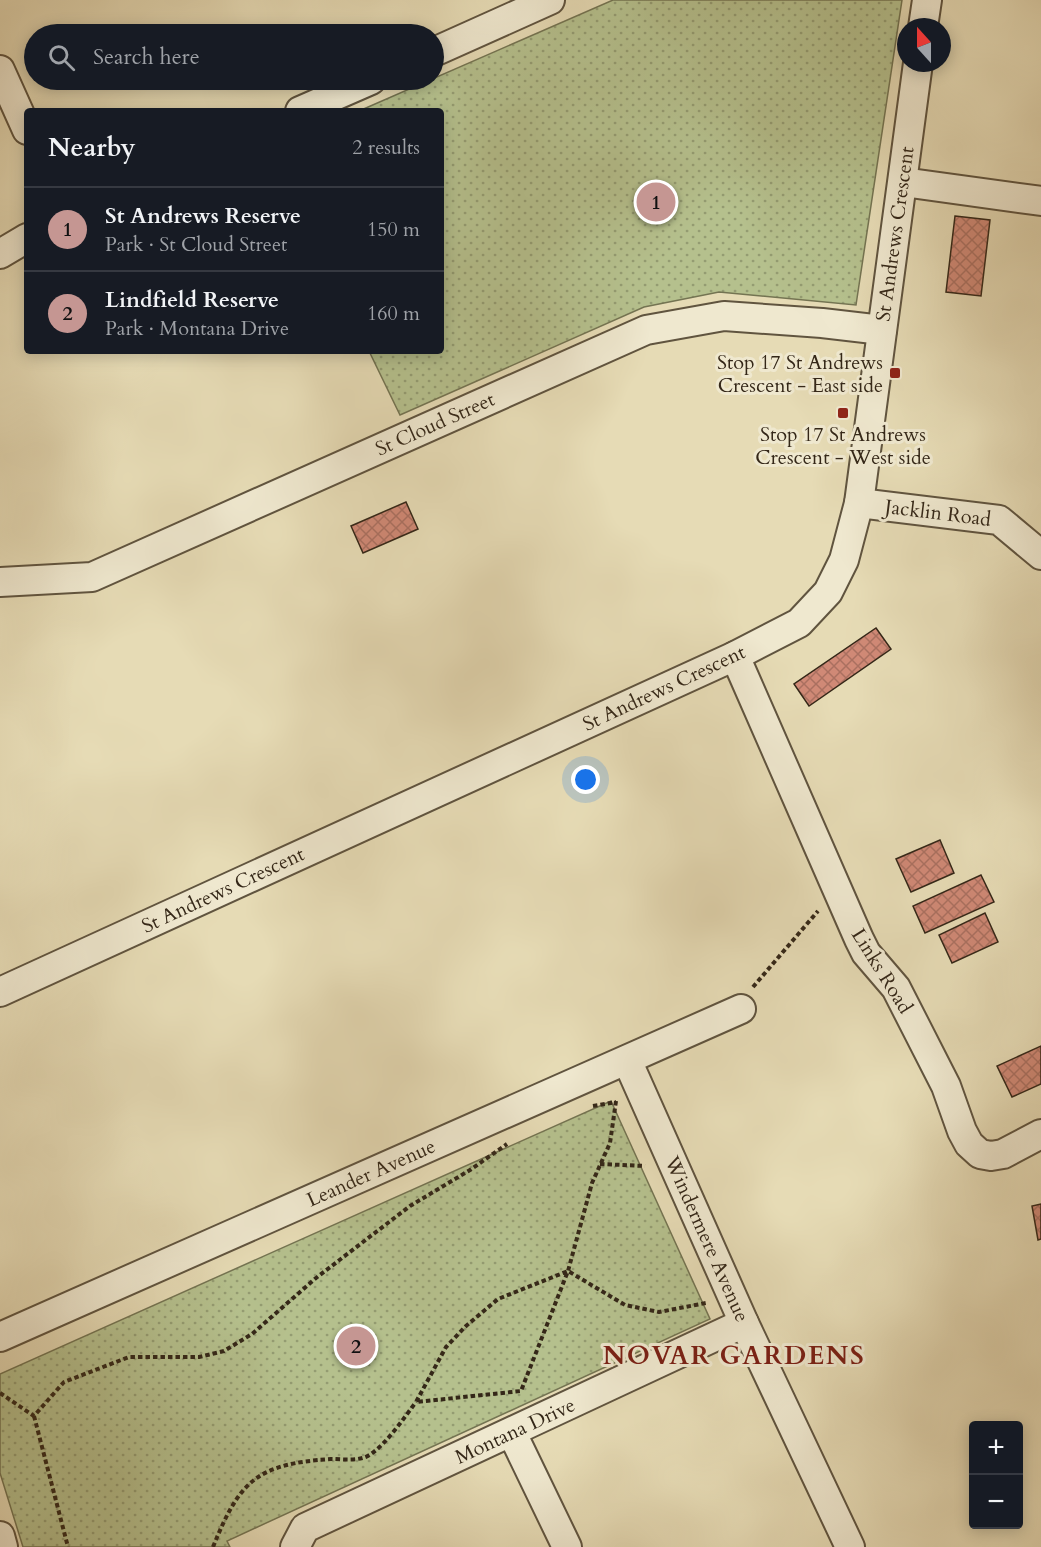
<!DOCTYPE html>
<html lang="en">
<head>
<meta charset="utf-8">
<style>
	body { margin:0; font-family:Cardo,serif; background:#242831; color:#f1f3f6 }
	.controls { position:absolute; right:18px; bottom:18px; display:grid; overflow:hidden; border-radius:6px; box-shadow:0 3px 15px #0003 }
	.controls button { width:54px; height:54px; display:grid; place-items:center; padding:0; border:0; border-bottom:2px solid #363941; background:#171b24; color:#f1f3f6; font:30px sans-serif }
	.compass { position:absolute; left:897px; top:18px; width:54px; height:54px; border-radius:50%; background:#171b24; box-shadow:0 3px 15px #0003; rotate:339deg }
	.you { position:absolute; left:586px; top:780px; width:21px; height:21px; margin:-15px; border:4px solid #fff; border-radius:50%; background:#1a73e8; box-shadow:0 0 0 9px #1a73e833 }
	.badge { display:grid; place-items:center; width:39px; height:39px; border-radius:50%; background:#c59692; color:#111; font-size:20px; font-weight:700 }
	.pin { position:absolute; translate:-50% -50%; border:3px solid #fff; box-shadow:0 2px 6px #0006 }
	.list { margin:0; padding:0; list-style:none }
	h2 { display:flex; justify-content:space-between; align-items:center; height:78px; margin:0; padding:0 24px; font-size:26px }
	h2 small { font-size:20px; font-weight:400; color:#9ea1a6 }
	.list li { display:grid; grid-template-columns:39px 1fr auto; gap:18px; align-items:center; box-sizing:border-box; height:84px; padding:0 24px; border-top:2px solid #363941 }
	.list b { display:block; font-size:22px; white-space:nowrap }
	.list p { margin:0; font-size:20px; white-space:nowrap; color:#9ea1a6 }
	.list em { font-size:20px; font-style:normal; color:#9ea1a6 }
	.icon { flex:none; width:33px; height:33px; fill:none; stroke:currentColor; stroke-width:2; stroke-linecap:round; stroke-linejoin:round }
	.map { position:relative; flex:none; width:1041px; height:1547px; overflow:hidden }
	.search { position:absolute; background:#171b24; box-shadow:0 3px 15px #0003; left:24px; top:24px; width:420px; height:66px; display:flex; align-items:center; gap:15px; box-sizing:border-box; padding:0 21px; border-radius:33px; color:#9ea1a6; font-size:22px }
	.panel { position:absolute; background:#171b24; box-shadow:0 3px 15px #0003; left:24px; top:108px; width:420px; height:246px; border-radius:6px }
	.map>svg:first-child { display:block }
	.park { fill:url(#park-dots); stroke:#747452; stroke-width:1.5 }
	.building { fill:url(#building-cross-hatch); stroke:#342718; stroke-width:1.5 }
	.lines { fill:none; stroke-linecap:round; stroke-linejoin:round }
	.street-casing { stroke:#60543f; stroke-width:32 }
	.path { stroke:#342718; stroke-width:4; stroke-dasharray:4.5 3; stroke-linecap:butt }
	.street { stroke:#efe8cf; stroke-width:28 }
	.poi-dot { fill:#8f2418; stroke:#efe8cf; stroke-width:2 }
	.labels { text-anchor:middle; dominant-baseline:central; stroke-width:6; stroke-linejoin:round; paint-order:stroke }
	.street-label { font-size:20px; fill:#342718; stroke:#efe8cf }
	.poi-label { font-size:20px; fill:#342718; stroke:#efe8cf; text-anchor:end }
	.district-label { font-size:26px; font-weight:bold; letter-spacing:1.5px; fill:#7a1f14; stroke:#efe8cf }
</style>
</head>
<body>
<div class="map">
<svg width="1041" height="1547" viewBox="0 0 1041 1547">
	<defs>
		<pattern id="park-dots" width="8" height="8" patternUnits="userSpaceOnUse" patternTransform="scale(1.5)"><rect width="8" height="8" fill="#b5c08d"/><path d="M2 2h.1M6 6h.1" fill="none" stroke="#949c72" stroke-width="1.8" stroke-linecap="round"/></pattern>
		<pattern id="building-cross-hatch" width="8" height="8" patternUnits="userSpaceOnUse" patternTransform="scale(1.5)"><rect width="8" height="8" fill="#d08976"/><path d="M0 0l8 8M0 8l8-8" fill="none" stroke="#aa7060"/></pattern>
	</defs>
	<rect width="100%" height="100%" fill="#e6dbb5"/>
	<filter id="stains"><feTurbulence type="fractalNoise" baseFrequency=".00333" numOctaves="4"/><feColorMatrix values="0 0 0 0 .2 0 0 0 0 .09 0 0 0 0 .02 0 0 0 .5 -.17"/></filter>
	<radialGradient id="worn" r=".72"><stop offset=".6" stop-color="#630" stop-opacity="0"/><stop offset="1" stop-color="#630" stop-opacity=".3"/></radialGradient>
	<!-- park -->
	<g class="park">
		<polygon points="613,0 902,0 856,305 719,292 644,307 400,415 369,351 441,351 441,111 359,111"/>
		<polygon points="611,1101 710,1319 227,1541 230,1547 23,1547 0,1473 0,1374"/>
	</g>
	<!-- building -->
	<g class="building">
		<polygon points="955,216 990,220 981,296 946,292"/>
		<polygon points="406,502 418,529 363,553 351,526"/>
		<polygon points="876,628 891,649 809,706 794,684"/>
		<polygon points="940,840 954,873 911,892 896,859"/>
		<polygon points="981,875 994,902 925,933 913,906"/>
		<polygon points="985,913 998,942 952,963 939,935"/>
		<polygon points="1041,1046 1041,1084 1012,1097 997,1066"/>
		<polygon points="1041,1204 1041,1239 1038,1240 1032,1206"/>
	</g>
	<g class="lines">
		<defs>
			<g id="street">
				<polyline points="923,27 927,0"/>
				<polyline points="434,52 550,0"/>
				<polyline points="0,70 27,130"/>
				<polyline points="300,111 371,80"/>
				<polyline points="903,182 1041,201"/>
				<polyline points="0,254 27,238"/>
				<polyline points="859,503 999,520 1041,555"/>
				<polyline points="0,582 92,577 646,330 724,316 822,323 882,330"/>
				<polyline points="735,656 859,939 866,953 896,988 946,1086 962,1131 969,1144 980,1154 991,1156 1003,1154 1041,1134"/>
				<polyline points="0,992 735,656 799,623 828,592 844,560 859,503 918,63"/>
				<polyline points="627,1060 744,1323 850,1547"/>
				<polyline points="0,1337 741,1009"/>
				<polyline points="512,1433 567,1547"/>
				<polyline points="0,1536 3,1547"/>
				<polyline points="295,1547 305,1528 744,1323"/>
			</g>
		</defs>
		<!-- street casing -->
		<use href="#street" class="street-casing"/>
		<!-- path -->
		<g class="path">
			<polyline points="753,987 818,911"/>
			<polyline points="616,1101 610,1143 592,1183 568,1271 521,1391 416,1402 446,1347 466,1326 498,1299 568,1271 625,1305 659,1312 706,1303"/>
			<polyline points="593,1106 616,1102"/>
			<polyline points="600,1164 645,1166"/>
			<polyline points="0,1393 34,1416 64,1382 129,1357 199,1357 224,1351 252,1334 316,1278 410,1206 470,1170 507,1144"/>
			<polyline points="34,1416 68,1547"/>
			<path d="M213 1547C240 1480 257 1464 331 1459 343 1459 360 1462 371 1454 387 1443 404 1418 416 1402"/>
		</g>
		<!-- street -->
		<use href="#street" class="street"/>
	</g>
	<!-- markers -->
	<g class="poi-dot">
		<rect x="889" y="367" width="12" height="12" rx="3"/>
		<rect x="837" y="407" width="12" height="12" rx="3"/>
	</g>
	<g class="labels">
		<!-- street labels -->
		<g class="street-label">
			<text transform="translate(895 234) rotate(-82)">St Andrews Crescent</text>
			<text transform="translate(435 424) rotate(-24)">St Cloud Street</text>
			<text transform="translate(938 513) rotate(7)">Jacklin Road</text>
			<text transform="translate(664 688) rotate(-25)">St Andrews Crescent</text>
			<text transform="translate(223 890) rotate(-25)">St Andrews Crescent</text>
			<text transform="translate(882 971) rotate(58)">Links Road</text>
			<text transform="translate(371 1173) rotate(-24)">Leander Avenue</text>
			<text transform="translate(707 1239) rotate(66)">Windermere Avenue</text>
			<text transform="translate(515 1431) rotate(-25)">Montana Drive</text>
		</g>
		<!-- poi labels -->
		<g class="poi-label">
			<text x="883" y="362">Stop 17 St Andrews<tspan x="883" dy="23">Crescent - East side</tspan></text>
			<text x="843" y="434" text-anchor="middle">Stop 17 St Andrews<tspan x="843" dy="23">Crescent - West side</tspan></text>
		</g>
		<!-- district labels -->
		<g class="district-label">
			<text x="734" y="1355">NOVAR GARDENS</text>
		</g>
	</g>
	<rect width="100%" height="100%" filter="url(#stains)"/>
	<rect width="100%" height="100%" fill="url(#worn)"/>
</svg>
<div class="controls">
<button>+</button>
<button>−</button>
</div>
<svg class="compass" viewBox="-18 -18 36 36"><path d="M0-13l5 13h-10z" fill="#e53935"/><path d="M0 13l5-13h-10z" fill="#9ea1a6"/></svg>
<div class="you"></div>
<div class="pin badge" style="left:656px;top:202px">1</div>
<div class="pin badge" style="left:356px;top:1346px">2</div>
<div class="search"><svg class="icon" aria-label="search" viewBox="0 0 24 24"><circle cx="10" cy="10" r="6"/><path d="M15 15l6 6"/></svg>Search here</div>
<section class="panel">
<h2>Nearby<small>2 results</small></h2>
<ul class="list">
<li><span class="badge">1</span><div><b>St Andrews Reserve</b><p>Park · St Cloud Street</p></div><em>150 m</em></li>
<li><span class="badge">2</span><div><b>Lindfield Reserve</b><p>Park · Montana Drive</p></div><em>160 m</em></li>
</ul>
</section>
</div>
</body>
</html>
